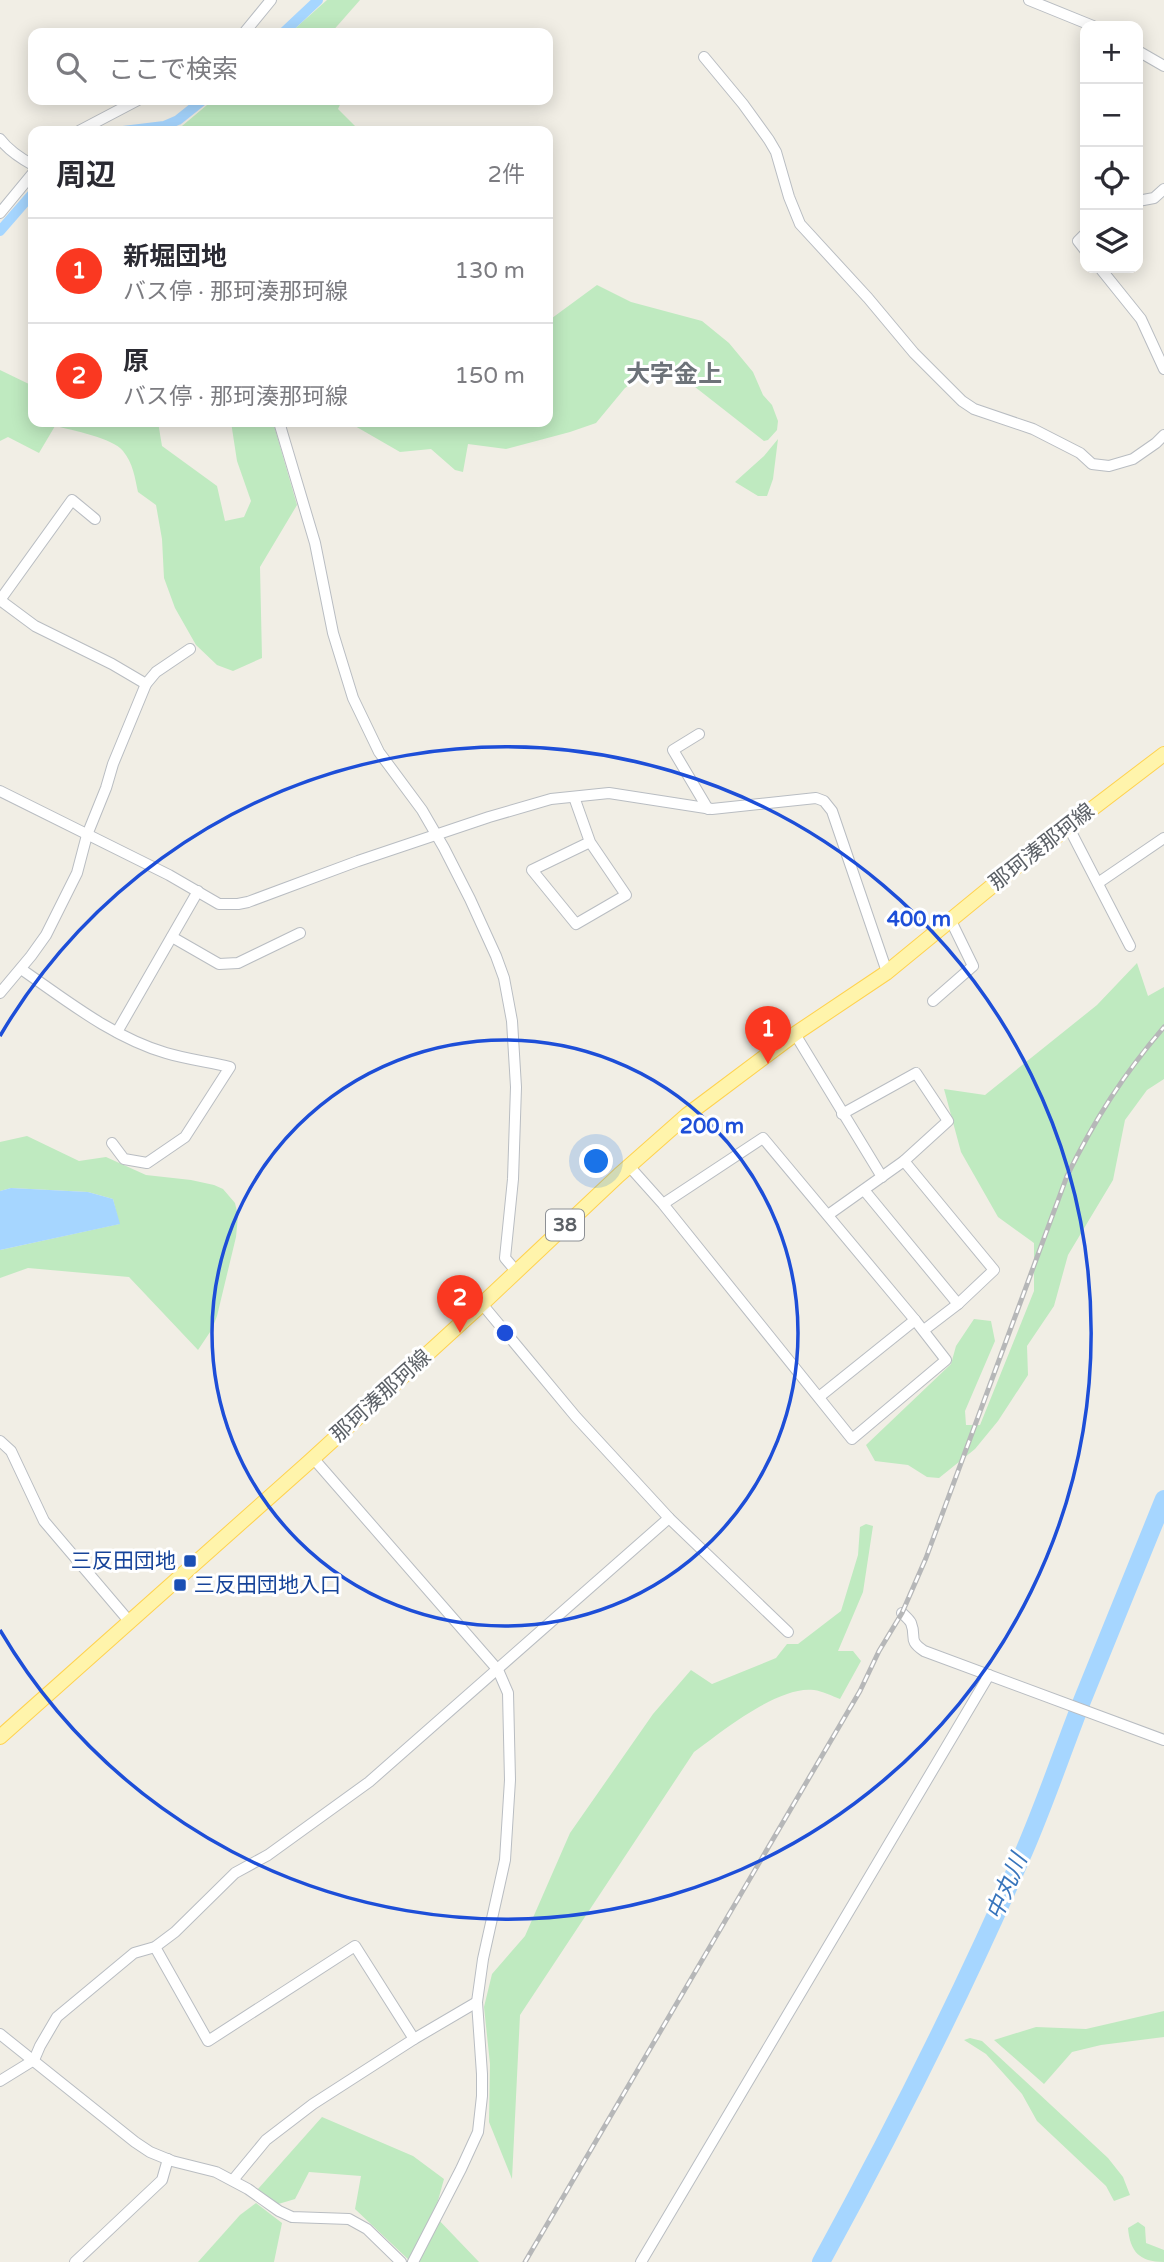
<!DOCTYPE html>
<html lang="ja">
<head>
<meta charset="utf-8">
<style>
	body { margin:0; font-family:"Varela Round","Noto Sans JP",sans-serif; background:#f2f2f3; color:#2b2b33 }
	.controls { position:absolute; right:21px; top:21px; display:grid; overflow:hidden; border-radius:14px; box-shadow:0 4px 18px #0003 }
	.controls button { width:63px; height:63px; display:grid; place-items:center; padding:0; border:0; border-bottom:2px solid #e1e1e2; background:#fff; color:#2b2b33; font:35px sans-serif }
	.you { position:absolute; left:597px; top:1162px; width:24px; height:24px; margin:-18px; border:5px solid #fff; border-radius:50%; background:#1a73e8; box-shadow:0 0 0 10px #1a73e833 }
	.badge { display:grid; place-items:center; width:46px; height:46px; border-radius:50%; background:#fa3821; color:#fff; font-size:23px; font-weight:700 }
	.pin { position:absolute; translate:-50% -58px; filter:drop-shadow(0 2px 4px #0008) }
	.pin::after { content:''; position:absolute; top:37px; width:24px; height:21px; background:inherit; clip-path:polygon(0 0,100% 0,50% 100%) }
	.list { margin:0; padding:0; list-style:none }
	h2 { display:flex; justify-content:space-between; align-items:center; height:91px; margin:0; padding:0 28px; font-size:30px }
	h2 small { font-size:23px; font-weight:400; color:#7c7c81 }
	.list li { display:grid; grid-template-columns:46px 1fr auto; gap:21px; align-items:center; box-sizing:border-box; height:105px; padding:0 28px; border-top:2px solid #e1e1e2 }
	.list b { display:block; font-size:26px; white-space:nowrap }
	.list p { margin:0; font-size:23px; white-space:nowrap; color:#7c7c81 }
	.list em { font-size:23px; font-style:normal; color:#7c7c81 }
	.icon { flex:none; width:38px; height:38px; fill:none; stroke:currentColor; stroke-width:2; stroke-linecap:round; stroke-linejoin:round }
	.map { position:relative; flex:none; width:1164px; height:2262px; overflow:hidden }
	.search { position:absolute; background:#fff; box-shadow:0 4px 18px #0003; left:28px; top:28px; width:525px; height:77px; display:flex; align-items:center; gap:18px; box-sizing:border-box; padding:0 24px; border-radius:14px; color:#7c7c81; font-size:26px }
	.panel { position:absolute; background:#fff; box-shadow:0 4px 18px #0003; left:28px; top:126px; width:525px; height:301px; border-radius:14px }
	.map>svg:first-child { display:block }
	.green { fill:#bfeac0 }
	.water { fill:#a6d6ff }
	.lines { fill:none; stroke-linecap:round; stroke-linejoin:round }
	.canal { stroke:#a6d6ff; stroke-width:10 }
	.river { stroke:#a6d6ff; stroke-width:18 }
	.minor-casing { stroke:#b9bdc2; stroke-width:12 }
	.major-casing { stroke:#ffd24f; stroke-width:16 }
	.minor { stroke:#fff; stroke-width:10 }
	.major { stroke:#fff4ab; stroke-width:14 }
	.rail-casing { stroke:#b6b7b8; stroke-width:5 }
	.rail { stroke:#fff; stroke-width:2.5; stroke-dasharray:8; stroke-linecap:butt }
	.ring { fill:none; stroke:#1d4ed8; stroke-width:3.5 }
	.transit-dot { fill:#1a4fb4; stroke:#fff; stroke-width:2.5 }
	.labels { text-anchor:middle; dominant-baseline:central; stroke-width:6; stroke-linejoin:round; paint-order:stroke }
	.shield { fill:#fff; stroke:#8d9095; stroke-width:2 }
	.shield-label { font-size:19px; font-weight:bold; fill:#5c6167 }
	.street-label { font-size:21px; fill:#5c6167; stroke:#fff }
	.transit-label { font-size:21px; fill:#164399; stroke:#fff; text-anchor:end }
	.water-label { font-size:23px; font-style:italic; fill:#3875bc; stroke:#fff }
	.quarter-label { font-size:24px; font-weight:bold; fill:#6d7379; stroke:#fff }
	.centre { fill:#1d4ed8; stroke:#fff; stroke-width:3.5 }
	.ring-label { font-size:21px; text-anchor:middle; font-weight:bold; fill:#1d4ed8; stroke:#fff; stroke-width:6; stroke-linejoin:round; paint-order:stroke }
</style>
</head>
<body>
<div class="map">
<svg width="1164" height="2262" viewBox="0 0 1164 2262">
	<rect width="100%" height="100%" fill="#f1eee5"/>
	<!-- green -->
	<g class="green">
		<polygon points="327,0 360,0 331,33 290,33"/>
		<polygon points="213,100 342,100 338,109 360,131 176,131"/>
		<polygon points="597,285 631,302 702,321 729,343 753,372 763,395 772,405 778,421 777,430 768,440 764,441 681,376 671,370 653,369 625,388 596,423 570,432 506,449 468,444 463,472 455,470 431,449 400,452 348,422 548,422 548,321"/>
		<path d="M0 370 33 386V422H158L162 446 217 486 225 521 244 517 251 501 237 461 231 422H273L297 505 260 567 262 658 233 671 217 665 196 645 175 608 164 578 162 539 156 505 138 492C135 478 133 463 123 451 113 438 72 430 55 426L39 453 8 437 0 441Z"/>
		<polygon points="778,439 773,479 767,496 758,496 735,482 764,456"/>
		<polygon points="1137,963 1148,996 1164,987 1164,1079 1147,1090 1125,1120 1113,1180 1068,1255 1054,1306 1027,1346 1028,1375 998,1421 975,1449 939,1478 927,1477 908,1465 875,1461 866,1445 951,1364 956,1346 974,1319 991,1321 995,1341 965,1411 966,1425 980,1425 1034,1291 1034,1243 998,1217 961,1152 944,1089 985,1095 1097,1005"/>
		<polygon points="27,1136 79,1161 106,1157 146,1175 191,1180 214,1185 223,1189 235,1203 238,1216 236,1237 217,1316 212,1329 198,1350 129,1277 28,1268 0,1278 0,1250 119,1224 113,1199 88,1192 11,1188 0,1191 0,1142"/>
		<path d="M866 1524 873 1526 863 1592 838 1651H853L861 1661 840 1699C832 1696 822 1691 814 1690 779 1685 721 1732 694 1752L520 2015 512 2179 489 2122 490 2064 484 2007 492 1974 525 1936 570 1833 653 1714 691 1670 712 1684 776 1658 787 1644H798L841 1611 858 1555 860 1527Z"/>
		<polygon points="1164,2011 1164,2037 1101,2045 1072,2052 1044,2084 994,2040 1036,2027 1086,2029"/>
		<polygon points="970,2038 982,2041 1108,2158 1123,2177 1130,2195 1114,2201 1106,2186 1037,2121 1022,2094 986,2054 964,2040"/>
		<polygon points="322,2117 413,2156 444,2179 434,2215 479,2262 411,2262 355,2209 361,2176 309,2172 295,2199 275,2205 258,2189"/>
		<polygon points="256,2203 282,2223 274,2262 198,2262 240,2215"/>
		<path d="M1138 2222 1145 2227 1146 2243 1164 2250V2262C1139 2262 1130 2251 1128 2228Z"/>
	</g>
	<!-- water -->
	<polygon class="water" points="11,1188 88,1192 113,1199 120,1224 0,1250 0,1191"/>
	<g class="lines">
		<!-- canal -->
		<g class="canal">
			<polyline points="283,33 318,0"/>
			<polyline points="123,131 164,126 178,120 203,100"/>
			<polyline points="0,231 33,193"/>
		</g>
		<!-- river -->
		<path class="river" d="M821 2262C895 2127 964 1990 1025 1849 1046 1800 1063 1750 1082 1701 1109 1633 1137 1566 1164 1499"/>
		<defs>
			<g id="minor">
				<polyline points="1029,0 1093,26"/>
				<polyline points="244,33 271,0"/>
				<polyline points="1138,51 1164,66"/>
				<polyline points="704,57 743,104 769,140 776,152 789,197 800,224 868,298 914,353 962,401 974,409 1033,429 1080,453 1092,464 1109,466 1133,459 1156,443 1164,435"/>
				<polyline points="79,131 138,100"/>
				<path d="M0 139C9 151 20 158 33 165"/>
				<polyline points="1138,201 1154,198 1164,189"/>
				<polyline points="0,213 33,173"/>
				<polyline points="1085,234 1078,241 1085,250"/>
				<polyline points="1100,268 1141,319 1164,369"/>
				<polyline points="279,422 315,543 333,633 353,698 379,752 422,810 444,848 470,899 496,956 504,978 512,1021 516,1087 513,1179 505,1258 516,1271"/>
				<polyline points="0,600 35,626 112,664 146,684"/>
				<polyline points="0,600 72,500 95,519"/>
				<polyline points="699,734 673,750 708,809"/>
				<polyline points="0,791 169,875 219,904 238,904 248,902 358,861 489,817 551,799 609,793 712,809 816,798 824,801 832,811 887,972"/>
				<polyline points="574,797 590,842 626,895 576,924 532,870 590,842"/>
				<polyline points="1068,826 1130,946"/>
				<polyline points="1098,883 1164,838"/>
				<polyline points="172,937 219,964 238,963 300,933"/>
				<path d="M21 969C66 1000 112 1037 166 1053 186 1059 209 1062 230 1067L185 1137 147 1163 124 1159 112 1143"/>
				<polyline points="0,993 31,956 46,935 77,873 87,835 106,788 113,764 146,684 156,672 190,649"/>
				<polyline points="933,1001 973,966 951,921"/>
				<polyline points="117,1032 198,891"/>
				<polyline points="795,1034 882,1177"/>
				<polyline points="904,1161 994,1270 958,1304 924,1330"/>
				<polyline points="629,1166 663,1204 852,1439 946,1360 915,1320 763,1138 663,1204"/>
				<polyline points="864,1190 958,1304"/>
				<polyline points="828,1215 904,1161 948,1121 916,1073 842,1114"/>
				<polyline points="482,1304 576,1417 669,1518 788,1632"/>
				<polyline points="819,1397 915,1320"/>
				<polyline points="0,1441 11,1451 44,1521 129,1621"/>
				<polyline points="313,1458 498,1670 508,1693 510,1780 505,1860 483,1959 477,2002 482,2074 482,2096 478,2132 461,2169 413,2262"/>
				<path d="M902 1613C905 1616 909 1619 911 1623 917 1638 907 1639 924 1651L1164 1740"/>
				<polyline points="155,1947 208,2041 355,1946 414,2039"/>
				<polyline points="0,2034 135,2142 150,2152 172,2161 216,2172 248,2189 279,2211 292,2217 349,2219 367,2229 401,2262"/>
				<polyline points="0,2081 34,2060 40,2046 57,2017 134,1953 155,1947 175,1932 235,1873 268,1855 369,1782 669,1518"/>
				<polyline points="233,2180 266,2140 313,2104 414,2039 477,2002"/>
				<polyline points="75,2262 162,2180 168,2159"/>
				<polyline points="641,2262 989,1675"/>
			</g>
			<polyline id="major" points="0,1737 309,1462 482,1304 619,1175 687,1115 795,1034 886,973 1008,873 1164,754"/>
		</defs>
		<!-- minor casing -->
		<use href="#minor" class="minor-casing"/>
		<!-- major casing -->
		<use href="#major" class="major-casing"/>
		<!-- minor -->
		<use href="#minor" class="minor"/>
		<!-- major -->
		<use href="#major" class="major"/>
		<defs>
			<path id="rail" d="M525 2262 860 1691 879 1651 902 1613 926 1558 1067 1176C1095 1119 1123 1075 1164 1027"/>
		</defs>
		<!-- rail casing -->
		<use href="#rail" class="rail-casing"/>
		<!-- rail -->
		<use href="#rail" class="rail"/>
	</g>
	<!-- distance rings -->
	<g class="ring">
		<circle cx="505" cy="1333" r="293"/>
		<path d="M0 1036A586 586 0 1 1 0 1630"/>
	</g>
	<!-- markers -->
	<g class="transit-dot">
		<rect x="183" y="1554" width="14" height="14" rx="3.5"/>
		<rect x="173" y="1578" width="14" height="14" rx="3.5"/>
	</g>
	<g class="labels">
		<!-- shield labels -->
		<rect class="shield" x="546" y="1209.5" width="38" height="31" rx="5"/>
		<g class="shield-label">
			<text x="565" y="1225">38</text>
		</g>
		<!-- street labels -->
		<g class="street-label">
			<text transform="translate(1042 847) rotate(-38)">那珂湊那珂線</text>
			<text transform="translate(381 1396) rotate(-42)">那珂湊那珂線</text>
		</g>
		<!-- transit labels -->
		<g class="transit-label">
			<text x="176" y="1561">三反田団地</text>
			<text x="194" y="1585" text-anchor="start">三反田団地入口</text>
		</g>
		<!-- water labels -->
		<g class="water-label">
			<text transform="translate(1007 1887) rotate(-67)">中丸川</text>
		</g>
		<!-- quarter labels -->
		<g class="quarter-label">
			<text x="674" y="374">大字金上</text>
		</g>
	</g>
	<circle cx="505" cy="1333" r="10" class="centre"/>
	<g class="ring-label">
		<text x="919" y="926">400 m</text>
		<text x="712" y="1133">200 m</text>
	</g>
</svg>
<div class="controls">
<button>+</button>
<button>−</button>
<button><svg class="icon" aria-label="locate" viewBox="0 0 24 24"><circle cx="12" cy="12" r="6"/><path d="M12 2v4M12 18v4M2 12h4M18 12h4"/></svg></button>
<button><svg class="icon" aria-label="layers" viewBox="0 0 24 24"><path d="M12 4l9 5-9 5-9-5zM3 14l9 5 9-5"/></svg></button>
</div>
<div class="you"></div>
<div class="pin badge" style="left:768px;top:1064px">1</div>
<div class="pin badge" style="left:460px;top:1333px">2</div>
<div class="search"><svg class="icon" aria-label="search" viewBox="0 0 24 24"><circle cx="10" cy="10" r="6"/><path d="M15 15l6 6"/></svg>ここで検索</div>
<section class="panel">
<h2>周辺<small>2件</small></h2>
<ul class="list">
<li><span class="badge">1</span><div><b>新堀団地</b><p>バス停 · 那珂湊那珂線</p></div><em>130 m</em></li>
<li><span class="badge">2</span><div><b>原</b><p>バス停 · 那珂湊那珂線</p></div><em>150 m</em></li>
</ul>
</section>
</div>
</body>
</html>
